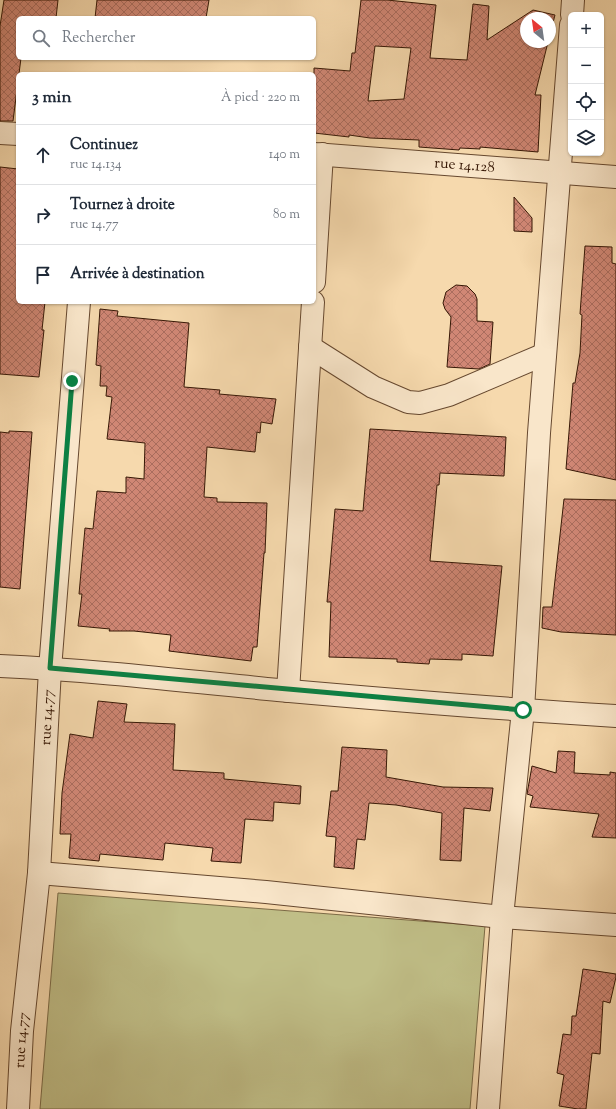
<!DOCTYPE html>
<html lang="fr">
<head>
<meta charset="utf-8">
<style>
	body { margin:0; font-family:"Sorts Mill Goudy",serif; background:#f2f2f3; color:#1f2937 }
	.controls { position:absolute; right:12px; top:12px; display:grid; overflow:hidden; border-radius:6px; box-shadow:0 1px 3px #0004 }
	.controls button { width:36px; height:36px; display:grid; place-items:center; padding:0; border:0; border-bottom:1px solid #e0e1e3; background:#fff; color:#1f2937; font:20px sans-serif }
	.compass { position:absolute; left:520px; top:12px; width:36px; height:36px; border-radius:50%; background:#fff; box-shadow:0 1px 3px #0004; rotate:331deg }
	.stop { position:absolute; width:12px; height:12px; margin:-9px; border:3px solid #0b8043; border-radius:50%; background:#fff }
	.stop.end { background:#0b8043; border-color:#fff; box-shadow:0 1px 4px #0008 }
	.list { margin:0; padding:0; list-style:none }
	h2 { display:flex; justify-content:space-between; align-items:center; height:52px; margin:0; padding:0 16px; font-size:17px }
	h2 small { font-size:13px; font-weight:400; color:#747a83 }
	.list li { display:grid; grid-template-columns:26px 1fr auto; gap:12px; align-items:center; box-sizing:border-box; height:60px; padding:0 16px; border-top:1px solid #e0e1e3 }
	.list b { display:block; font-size:15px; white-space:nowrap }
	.list p { margin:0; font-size:13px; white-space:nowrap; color:#747a83 }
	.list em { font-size:13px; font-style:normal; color:#747a83 }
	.icon { flex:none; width:22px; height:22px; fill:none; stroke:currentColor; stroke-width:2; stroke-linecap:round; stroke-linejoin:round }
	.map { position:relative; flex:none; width:616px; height:1109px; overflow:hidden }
	.search { position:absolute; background:#fff; box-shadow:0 1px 3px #0004; left:16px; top:16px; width:300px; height:44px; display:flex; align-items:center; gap:10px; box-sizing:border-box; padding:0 14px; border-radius:6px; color:#747a83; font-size:15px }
	.panel { position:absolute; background:#fff; box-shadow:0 1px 3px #0004; left:16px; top:72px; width:300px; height:232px; border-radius:6px }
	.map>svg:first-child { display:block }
	.pitch { fill:#c0be87; stroke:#7b6a46 }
	.building { fill:url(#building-cross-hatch); stroke:#361705; fill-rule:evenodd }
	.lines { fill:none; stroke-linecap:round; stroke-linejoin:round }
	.minor-casing { stroke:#66482f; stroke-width:24 }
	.minor { stroke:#f9e6ca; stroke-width:22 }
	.route { stroke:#0b8043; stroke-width:5 }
	.labels { text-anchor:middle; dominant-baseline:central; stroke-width:4; stroke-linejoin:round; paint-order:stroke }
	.street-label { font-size:15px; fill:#361705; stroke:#f9e6ca }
</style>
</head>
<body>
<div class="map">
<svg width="616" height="1109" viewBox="0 0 616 1109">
	<defs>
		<pattern id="building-cross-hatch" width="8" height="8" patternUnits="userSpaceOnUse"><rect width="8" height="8" fill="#d08775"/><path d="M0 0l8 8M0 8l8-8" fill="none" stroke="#aa6d5e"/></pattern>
	</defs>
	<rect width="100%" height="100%" fill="#f6d9ad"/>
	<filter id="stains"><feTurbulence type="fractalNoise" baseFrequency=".005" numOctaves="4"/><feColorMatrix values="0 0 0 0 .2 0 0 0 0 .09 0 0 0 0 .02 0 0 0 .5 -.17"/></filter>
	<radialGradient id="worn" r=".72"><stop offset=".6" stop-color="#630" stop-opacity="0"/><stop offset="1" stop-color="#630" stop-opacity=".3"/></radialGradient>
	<!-- pitch -->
	<polygon class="pitch" points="58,893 485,926 470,1109 40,1109"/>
	<!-- building -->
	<g class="building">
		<polygon points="4,0 58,0 56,18 18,18 18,58 21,58 13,121 0,121 0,26"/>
		<polygon points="97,0 209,0 206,18 95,18"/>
		<path d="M361 0H387L436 5 430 58 467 60 473 4 489 6 487 40 533 10 555 15 550 34V18H526V42H548L535 95H541L538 152 480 147V149L460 148 459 150 419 147V140L370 138 349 135V137L314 133V68L350 71 352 53H355ZM375 46 411 48 404 99 368 101Z"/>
		<polygon points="0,167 18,169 18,302 45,302 42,330 44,330 39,377 0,374"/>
		<polygon points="514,197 532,218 532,232 514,231"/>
		<polygon points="585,246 612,247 612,263 616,264 616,480 566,469 573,383 575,383 580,353 582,315 580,314"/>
		<polygon points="456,285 467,286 475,294 477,299 477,321 493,322 490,364 479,369 447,367 451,317 445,309 443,303 446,292"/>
		<polygon points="100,309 118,311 117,316 189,323 184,387 220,390 219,394 276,399 272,424 261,422 260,433 257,432 255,452 207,447 204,497 217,498 217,502 267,503 265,553 264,553 257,647 253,647 251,661 169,651 171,635 134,631 109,631 110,629 78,626 82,594 79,594 85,528 93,529 97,491 126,493 126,477 144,479 145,443 107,439 112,397 106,396 107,386 100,386 101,366 96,365"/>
		<polygon points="370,429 506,437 504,476 440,473 439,485 437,485 430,561 502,566 493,656 462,654 462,660 430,659 429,664 397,662 397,659 329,657 331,602 327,602 335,509 363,511"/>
		<polygon points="9,431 32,432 20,589 0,587 0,432 9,433"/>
		<polygon points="564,499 616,500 616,635 561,632 542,628 543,607 552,607"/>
		<polygon points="98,701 127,704 124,722 175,724 173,770 224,773 224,779 301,786 300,804 274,802 273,821 245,819 241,863 211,861 213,848 165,843 163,860 100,854 99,861 69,858 71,834 60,834 62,793 70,734 93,738"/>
		<polygon points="342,747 387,750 386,777 443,787 493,788 490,811 464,808 461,861 440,860 442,813 396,805 369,803 365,840 357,839 354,869 334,867 336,837 326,836 331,791 338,791"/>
		<polygon points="558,751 575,752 574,773 610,775 610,772 616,773 616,838 592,837 599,814 530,807 533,796 527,794 532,766 556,773"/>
		<polygon points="583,969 616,974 616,977 610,1003 603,1001 600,1054 592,1053 586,1109 578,1109 559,1106 564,1075 557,1073 563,1034 571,1035 572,1016 576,1016"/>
	</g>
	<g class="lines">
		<defs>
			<g id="minor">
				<polyline points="572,15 573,0"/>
				<polyline points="0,133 18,134"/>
				<path id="s1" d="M314 154 616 177"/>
				<polyline points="314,282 322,154"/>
				<polyline points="310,347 373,387 408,402 420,403 449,395 545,354"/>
				<path d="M0 666C93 670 186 681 278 690 391 700 503 709 616 716"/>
				<polyline points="288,691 313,302"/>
				<polyline points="39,873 266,892 502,917 616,925"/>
				<path id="s2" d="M18 1109 22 1031 39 873 50 669 79 302"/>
				<polyline points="488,1109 502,917 523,710 539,433 571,25"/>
			</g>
		</defs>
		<!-- minor casing -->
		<use href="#minor" class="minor-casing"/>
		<!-- minor -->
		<use href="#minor" class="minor"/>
	</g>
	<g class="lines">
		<!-- route -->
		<polyline class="route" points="72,381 50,668 523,710"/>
	</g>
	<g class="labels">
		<!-- street labels -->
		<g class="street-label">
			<text stroke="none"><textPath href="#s1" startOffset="151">rue 14.128</textPath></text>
			<text stroke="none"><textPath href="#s2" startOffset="393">rue 14.77</textPath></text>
			<text stroke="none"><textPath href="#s2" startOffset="69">rue 14.77</textPath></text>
		</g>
	</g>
	<rect width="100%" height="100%" filter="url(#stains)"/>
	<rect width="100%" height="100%" fill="url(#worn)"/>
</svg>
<div class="controls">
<button>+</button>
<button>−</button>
<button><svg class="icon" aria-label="locate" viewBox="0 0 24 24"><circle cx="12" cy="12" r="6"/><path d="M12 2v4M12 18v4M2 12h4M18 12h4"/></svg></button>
<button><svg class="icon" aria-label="layers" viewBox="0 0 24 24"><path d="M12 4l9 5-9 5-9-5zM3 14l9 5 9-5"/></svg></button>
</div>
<svg class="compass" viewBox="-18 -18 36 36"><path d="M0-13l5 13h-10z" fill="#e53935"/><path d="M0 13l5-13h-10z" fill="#747a83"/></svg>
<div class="stop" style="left:523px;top:710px"></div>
<div class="stop end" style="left:72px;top:381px"></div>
<div class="search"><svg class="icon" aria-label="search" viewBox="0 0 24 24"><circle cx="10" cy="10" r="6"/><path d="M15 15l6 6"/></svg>Rechercher</div>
<section class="panel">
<h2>3 min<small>À pied · 220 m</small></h2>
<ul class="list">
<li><svg class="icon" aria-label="ahead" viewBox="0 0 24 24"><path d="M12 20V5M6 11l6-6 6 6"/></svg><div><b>Continuez</b><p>rue 14.134</p></div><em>140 m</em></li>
<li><svg class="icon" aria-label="right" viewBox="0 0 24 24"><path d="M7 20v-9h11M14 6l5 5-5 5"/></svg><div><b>Tournez à droite</b><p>rue 14.77</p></div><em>80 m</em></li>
<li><svg class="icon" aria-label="arrive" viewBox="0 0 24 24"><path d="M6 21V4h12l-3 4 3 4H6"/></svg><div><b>Arrivée à destination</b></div></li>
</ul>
</section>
</div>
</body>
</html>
